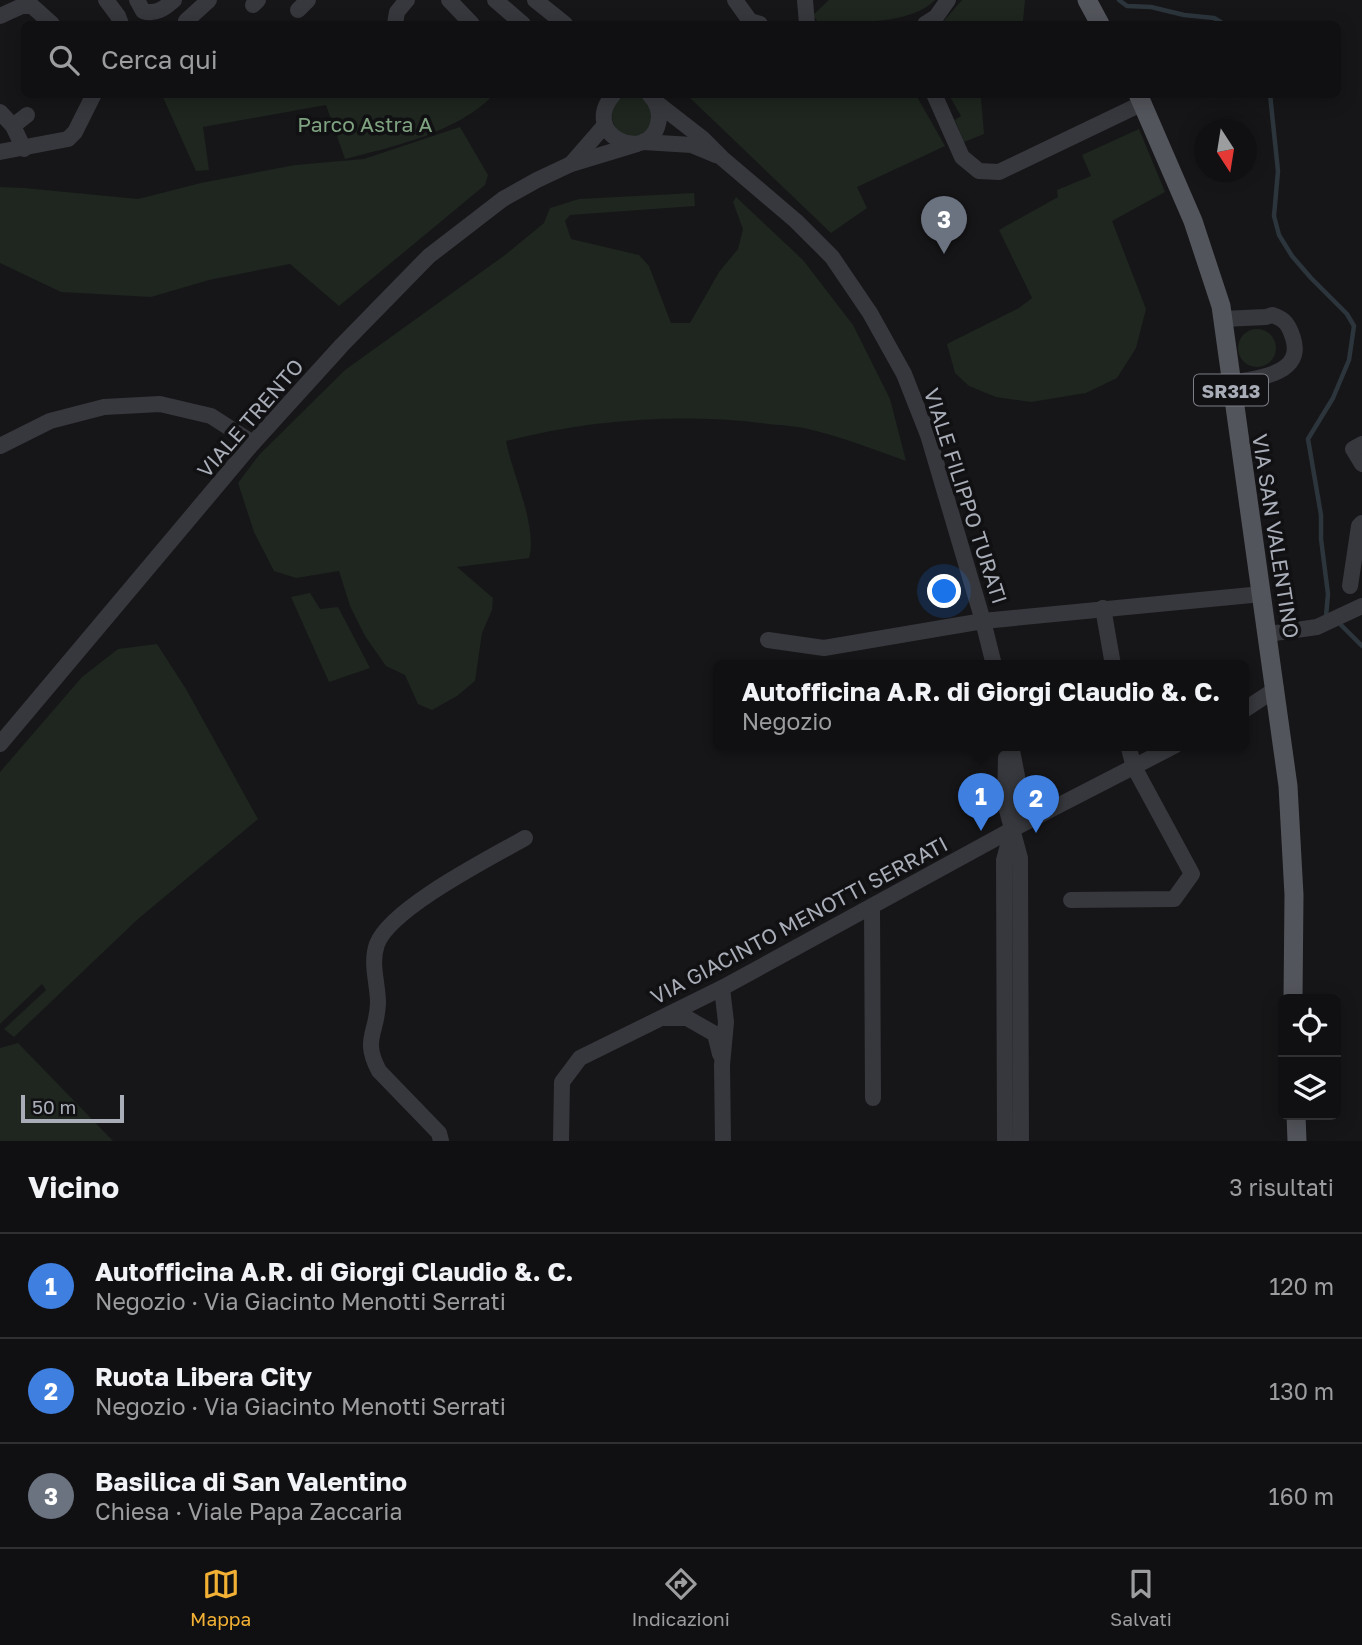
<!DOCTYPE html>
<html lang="it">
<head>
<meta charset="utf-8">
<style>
	body { margin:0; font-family:"Golos Text",sans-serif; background:#1e1e20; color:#f1f3f6 }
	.controls { position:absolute; right:21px; bottom:21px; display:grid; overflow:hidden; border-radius:10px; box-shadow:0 4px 18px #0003 }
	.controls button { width:63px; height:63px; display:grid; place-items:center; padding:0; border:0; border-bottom:2px solid #303032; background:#101012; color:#f1f3f6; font:35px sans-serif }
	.compass { position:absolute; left:1194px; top:119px; width:63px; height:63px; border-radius:50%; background:#101012; box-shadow:0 4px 18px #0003; rotate:168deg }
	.scale { position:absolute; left:21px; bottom:18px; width:103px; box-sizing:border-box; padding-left:7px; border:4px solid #a8adb8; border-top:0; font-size:19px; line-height:24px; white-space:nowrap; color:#a8adb8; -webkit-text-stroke:5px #111113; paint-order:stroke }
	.you { position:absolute; left:945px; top:592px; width:24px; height:24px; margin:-18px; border:5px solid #fff; border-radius:50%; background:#1a73e8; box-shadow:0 0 0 10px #1a73e833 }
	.badge { display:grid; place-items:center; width:46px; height:46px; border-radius:50%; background:#f2b134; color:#fff; font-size:23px; font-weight:700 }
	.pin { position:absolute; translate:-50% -58px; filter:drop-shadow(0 2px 4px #0008) }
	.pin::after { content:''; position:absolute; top:37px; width:24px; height:21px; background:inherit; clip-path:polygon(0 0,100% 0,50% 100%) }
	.popup { position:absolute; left:713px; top:660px; width:536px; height:91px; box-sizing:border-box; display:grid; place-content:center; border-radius:10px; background:#101012; filter:drop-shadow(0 2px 5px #0005); font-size:23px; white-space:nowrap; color:#9c9d9f }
	.popup b { font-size:26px; color:#f1f3f6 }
	.popup::after { content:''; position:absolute; left:50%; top:100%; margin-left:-14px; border:14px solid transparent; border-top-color:#101012 }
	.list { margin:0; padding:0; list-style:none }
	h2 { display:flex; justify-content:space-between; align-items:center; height:91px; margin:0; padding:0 28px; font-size:30px }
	h2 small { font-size:23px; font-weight:400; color:#9c9d9f }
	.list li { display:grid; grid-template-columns:46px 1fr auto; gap:21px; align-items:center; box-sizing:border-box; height:105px; padding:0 28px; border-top:2px solid #303032 }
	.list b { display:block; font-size:26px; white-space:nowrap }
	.list p { margin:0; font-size:23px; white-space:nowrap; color:#9c9d9f }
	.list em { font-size:23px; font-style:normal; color:#9c9d9f }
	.icon { flex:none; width:38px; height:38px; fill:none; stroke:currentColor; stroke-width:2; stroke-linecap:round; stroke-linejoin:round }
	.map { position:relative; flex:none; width:1362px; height:1141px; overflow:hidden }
	.search { position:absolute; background:#101012; box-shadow:0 4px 18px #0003; left:21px; right:21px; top:21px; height:77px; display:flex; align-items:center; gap:18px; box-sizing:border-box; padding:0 24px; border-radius:10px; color:#9c9d9f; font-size:26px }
	.sheet { height:406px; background:#101012 }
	nav { display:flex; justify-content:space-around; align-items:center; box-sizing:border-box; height:98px; border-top:2px solid #303032; background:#101012; font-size:19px; color:#9c9d9f }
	nav a { display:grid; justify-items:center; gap:4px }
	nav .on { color:#f2b134 }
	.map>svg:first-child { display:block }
	.green { fill:#1e261f }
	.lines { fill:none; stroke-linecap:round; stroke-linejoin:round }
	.stream { stroke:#2c353c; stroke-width:4.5 }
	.minor { stroke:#37383d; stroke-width:16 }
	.major { stroke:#53555c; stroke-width:19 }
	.labels { text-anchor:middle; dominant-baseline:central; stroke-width:7; stroke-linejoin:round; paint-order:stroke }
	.shield { fill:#111113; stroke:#7b7e86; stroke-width:2 }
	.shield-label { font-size:19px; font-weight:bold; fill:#a8adb8 }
	.park-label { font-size:21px; fill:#7fa381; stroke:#111113 }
	.street-label { font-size:21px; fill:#a8adb8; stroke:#111113 }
</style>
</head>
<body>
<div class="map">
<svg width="1362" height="1141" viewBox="0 0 1362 1141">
	<rect width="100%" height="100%" fill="#161618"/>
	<!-- green -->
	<g class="green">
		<path d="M829 0H935C909 26 852 22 817 21L813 15Z"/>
		<polygon points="962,0 1025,0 1023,21 1027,24 941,24"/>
		<path d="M298 94 301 97 304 94 493 95C459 132 392 147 345 159L326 105 203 127 209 170 196 171 162 95Z"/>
		<polygon points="692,95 916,95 945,146 857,187 867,208 831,233 689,97"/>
		<polygon points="949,95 994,95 981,98 984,134 964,142 955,120 961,116"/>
		<circle cx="633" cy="116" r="21"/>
		<polygon points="460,127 488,175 485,185 339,306 290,264 209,280 151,297 61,292 0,263 0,187 24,188 138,199 201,183 295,165 364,159"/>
		<polygon points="1139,129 1165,192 1112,221 1146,309 1136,348 1117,378 1086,393 1031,402 996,397 969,386 955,373 947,344 1019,308 1032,298 999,230 1058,197 1057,190 1091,176 1082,155"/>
		<path d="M694 193 695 206 570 215 565 221 571 239 639 255 649 266 671 323H690L719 272 738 249 743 229 733 202 736 197 803 260 853 325 890 399 906 461C873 449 839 436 804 428 790 425 776 425 761 423 677 413 588 420 506 441 512 473 538 527 529 558L457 567 493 598 492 610 482 633 475 681 457 696 432 710 418 704 405 675 386 666 365 636 350 606 339 571 296 578 274 571 254 532 238 483 259 455 345 370 505 255 544 223 550 208 579 199Z"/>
		<circle cx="1257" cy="348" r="19"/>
		<polygon points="310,593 320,609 338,607 370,668 329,682 291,597"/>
		<polygon points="157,644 186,689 258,819 138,919 14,1037 4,1029 46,990 42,984 0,1024 0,772 82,677 118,649"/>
		<polygon points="18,1043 113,1141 0,1141 0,1048"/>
	</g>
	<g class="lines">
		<!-- stream -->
		<g class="stream">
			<polyline points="1119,0 1127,6 1151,7 1184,15 1214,18 1224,24"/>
			<polyline points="1270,94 1278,171 1274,216 1279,235 1292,256 1311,278 1347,314 1354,326 1349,360 1333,398 1308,439 1321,515 1321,539 1328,594 1326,616 1328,617"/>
			<polyline points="1339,623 1362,646"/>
		</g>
		<!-- minor -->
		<g class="minor">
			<polyline points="106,0 118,16 121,24"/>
			<path d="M137 0 143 11C156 15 165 8 174 0"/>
			<polyline points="449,0 472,24"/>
			<polyline points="495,0 523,24"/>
			<polyline points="535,0 565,24"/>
			<polyline points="735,0 750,21 760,24"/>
			<polyline points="805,0 807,24"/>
			<polyline points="253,5 258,0"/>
			<polyline points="298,10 308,0"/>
			<polyline points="0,16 22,6 32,6 52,24"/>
			<polyline points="186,21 209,0"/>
			<polyline points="395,24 397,12 407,0"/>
			<polyline points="925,24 936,17 948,0"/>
			<path d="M614 94C578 134 647 166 658 124 661 113 658 103 649 94"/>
			<polyline points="934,94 962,157 979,171 999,172 1143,103"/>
			<polyline points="657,103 702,138 722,158 796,221 832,257 870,313 904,374 928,435 983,621 994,665"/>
			<polyline points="0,112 13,126 24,149"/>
			<polyline points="13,126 27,115"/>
			<polyline points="643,142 692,145 716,155"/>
			<polyline points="0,152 68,139 75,132 94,94"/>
			<polyline points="571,164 605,125"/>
			<path d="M1222 319 1266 317 1272 315C1285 319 1289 325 1293 338 1305 375 1254 379 1230 383"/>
			<polyline points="1362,444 1353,449 1362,464"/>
			<polyline points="0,446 50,421 104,407 160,404 211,416 253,443"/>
			<polyline points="1350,586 1359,526 1362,523"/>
			<polyline points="1103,608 1113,665"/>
			<polyline points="1268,634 1317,627 1362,606"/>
			<polyline points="768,640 824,648 983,621 1262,594"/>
			<polyline points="1244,710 1276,689"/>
			<polyline points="0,744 253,443 342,345 429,256 503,199 537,180 571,164 637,144"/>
			<polyline points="1006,758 1005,803 1020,858 1021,1141"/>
			<polyline points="1071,900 1174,899 1192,874 1134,767 1128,745"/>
			<polyline points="872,907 873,1098"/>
			<polyline points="722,988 726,1022 722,1065 723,1141"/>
			<polyline points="664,1018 687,1018 715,1034 720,1054"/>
			<path d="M441 1141 439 1133 379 1071C362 1039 377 1034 378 1003 378 983 370 964 377 944 391 908 490 858 525 838"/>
			<polyline points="561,1141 562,1082 580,1058 722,988 1013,829 1176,745"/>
			<polyline points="1005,1141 1004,860 1021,797 1011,745"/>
		</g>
		<!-- major -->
		<g class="major">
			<polyline points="1087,0 1100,24"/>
			<polyline points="1138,94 1193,221 1221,306 1288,786 1294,895 1293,999"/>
			<polyline points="1296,1115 1297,1141"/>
		</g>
	</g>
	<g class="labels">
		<!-- shield labels -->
		<rect class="shield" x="1194" y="374.5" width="74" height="31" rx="5"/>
		<g class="shield-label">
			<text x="1231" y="390">SR313</text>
		</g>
		<!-- park labels -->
		<g class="park-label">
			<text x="365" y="124">Parco Astra A</text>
		</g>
		<!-- street labels -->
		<g class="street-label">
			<text transform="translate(250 418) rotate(-49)">VIALE TRENTO</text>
			<text transform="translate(966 496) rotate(72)">VIALE FILIPPO TURATI</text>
			<text transform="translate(1276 536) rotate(81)">VIA SAN VALENTINO</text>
			<text transform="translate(799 920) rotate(-28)">VIA GIACINTO MENOTTI SERRATI</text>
		</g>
	</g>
</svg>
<div class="controls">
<button><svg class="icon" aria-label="locate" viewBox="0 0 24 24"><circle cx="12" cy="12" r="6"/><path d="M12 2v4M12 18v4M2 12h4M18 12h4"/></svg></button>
<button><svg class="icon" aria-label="layers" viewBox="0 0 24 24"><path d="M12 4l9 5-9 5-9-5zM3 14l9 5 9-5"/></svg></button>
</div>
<svg class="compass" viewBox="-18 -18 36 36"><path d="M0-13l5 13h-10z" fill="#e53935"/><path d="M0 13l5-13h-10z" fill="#9c9d9f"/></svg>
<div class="scale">50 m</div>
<div class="you"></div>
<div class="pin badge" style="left:981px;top:831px;background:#3f7fe0">1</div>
<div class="popup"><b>Autofficina A.R. di Giorgi Claudio &amp;. C.</b>Negozio</div>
<div class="pin badge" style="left:1036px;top:833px;background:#3f7fe0">2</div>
<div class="pin badge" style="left:944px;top:254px;background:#6b7280">3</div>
<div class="search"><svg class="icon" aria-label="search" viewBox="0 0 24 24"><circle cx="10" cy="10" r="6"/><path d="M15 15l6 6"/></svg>Cerca qui</div>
</div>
<section class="sheet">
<h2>Vicino<small>3 risultati</small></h2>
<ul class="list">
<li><span class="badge" style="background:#3f7fe0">1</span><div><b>Autofficina A.R. di Giorgi Claudio &amp;. C.</b><p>Negozio · Via Giacinto Menotti Serrati</p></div><em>120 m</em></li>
<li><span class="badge" style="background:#3f7fe0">2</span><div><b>Ruota Libera City</b><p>Negozio · Via Giacinto Menotti Serrati</p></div><em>130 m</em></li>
<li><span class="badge" style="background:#6b7280">3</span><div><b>Basilica di San Valentino</b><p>Chiesa · Viale Papa Zaccaria</p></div><em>160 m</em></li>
</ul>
</section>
<nav>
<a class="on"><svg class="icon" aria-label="map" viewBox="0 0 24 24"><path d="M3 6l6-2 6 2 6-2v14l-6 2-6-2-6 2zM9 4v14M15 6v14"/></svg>Mappa</a>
<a><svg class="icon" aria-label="directions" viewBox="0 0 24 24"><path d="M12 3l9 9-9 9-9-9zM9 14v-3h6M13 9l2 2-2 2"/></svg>Indicazioni</a>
<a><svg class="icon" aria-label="saved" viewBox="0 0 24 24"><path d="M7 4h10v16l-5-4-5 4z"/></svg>Salvati</a>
</nav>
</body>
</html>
